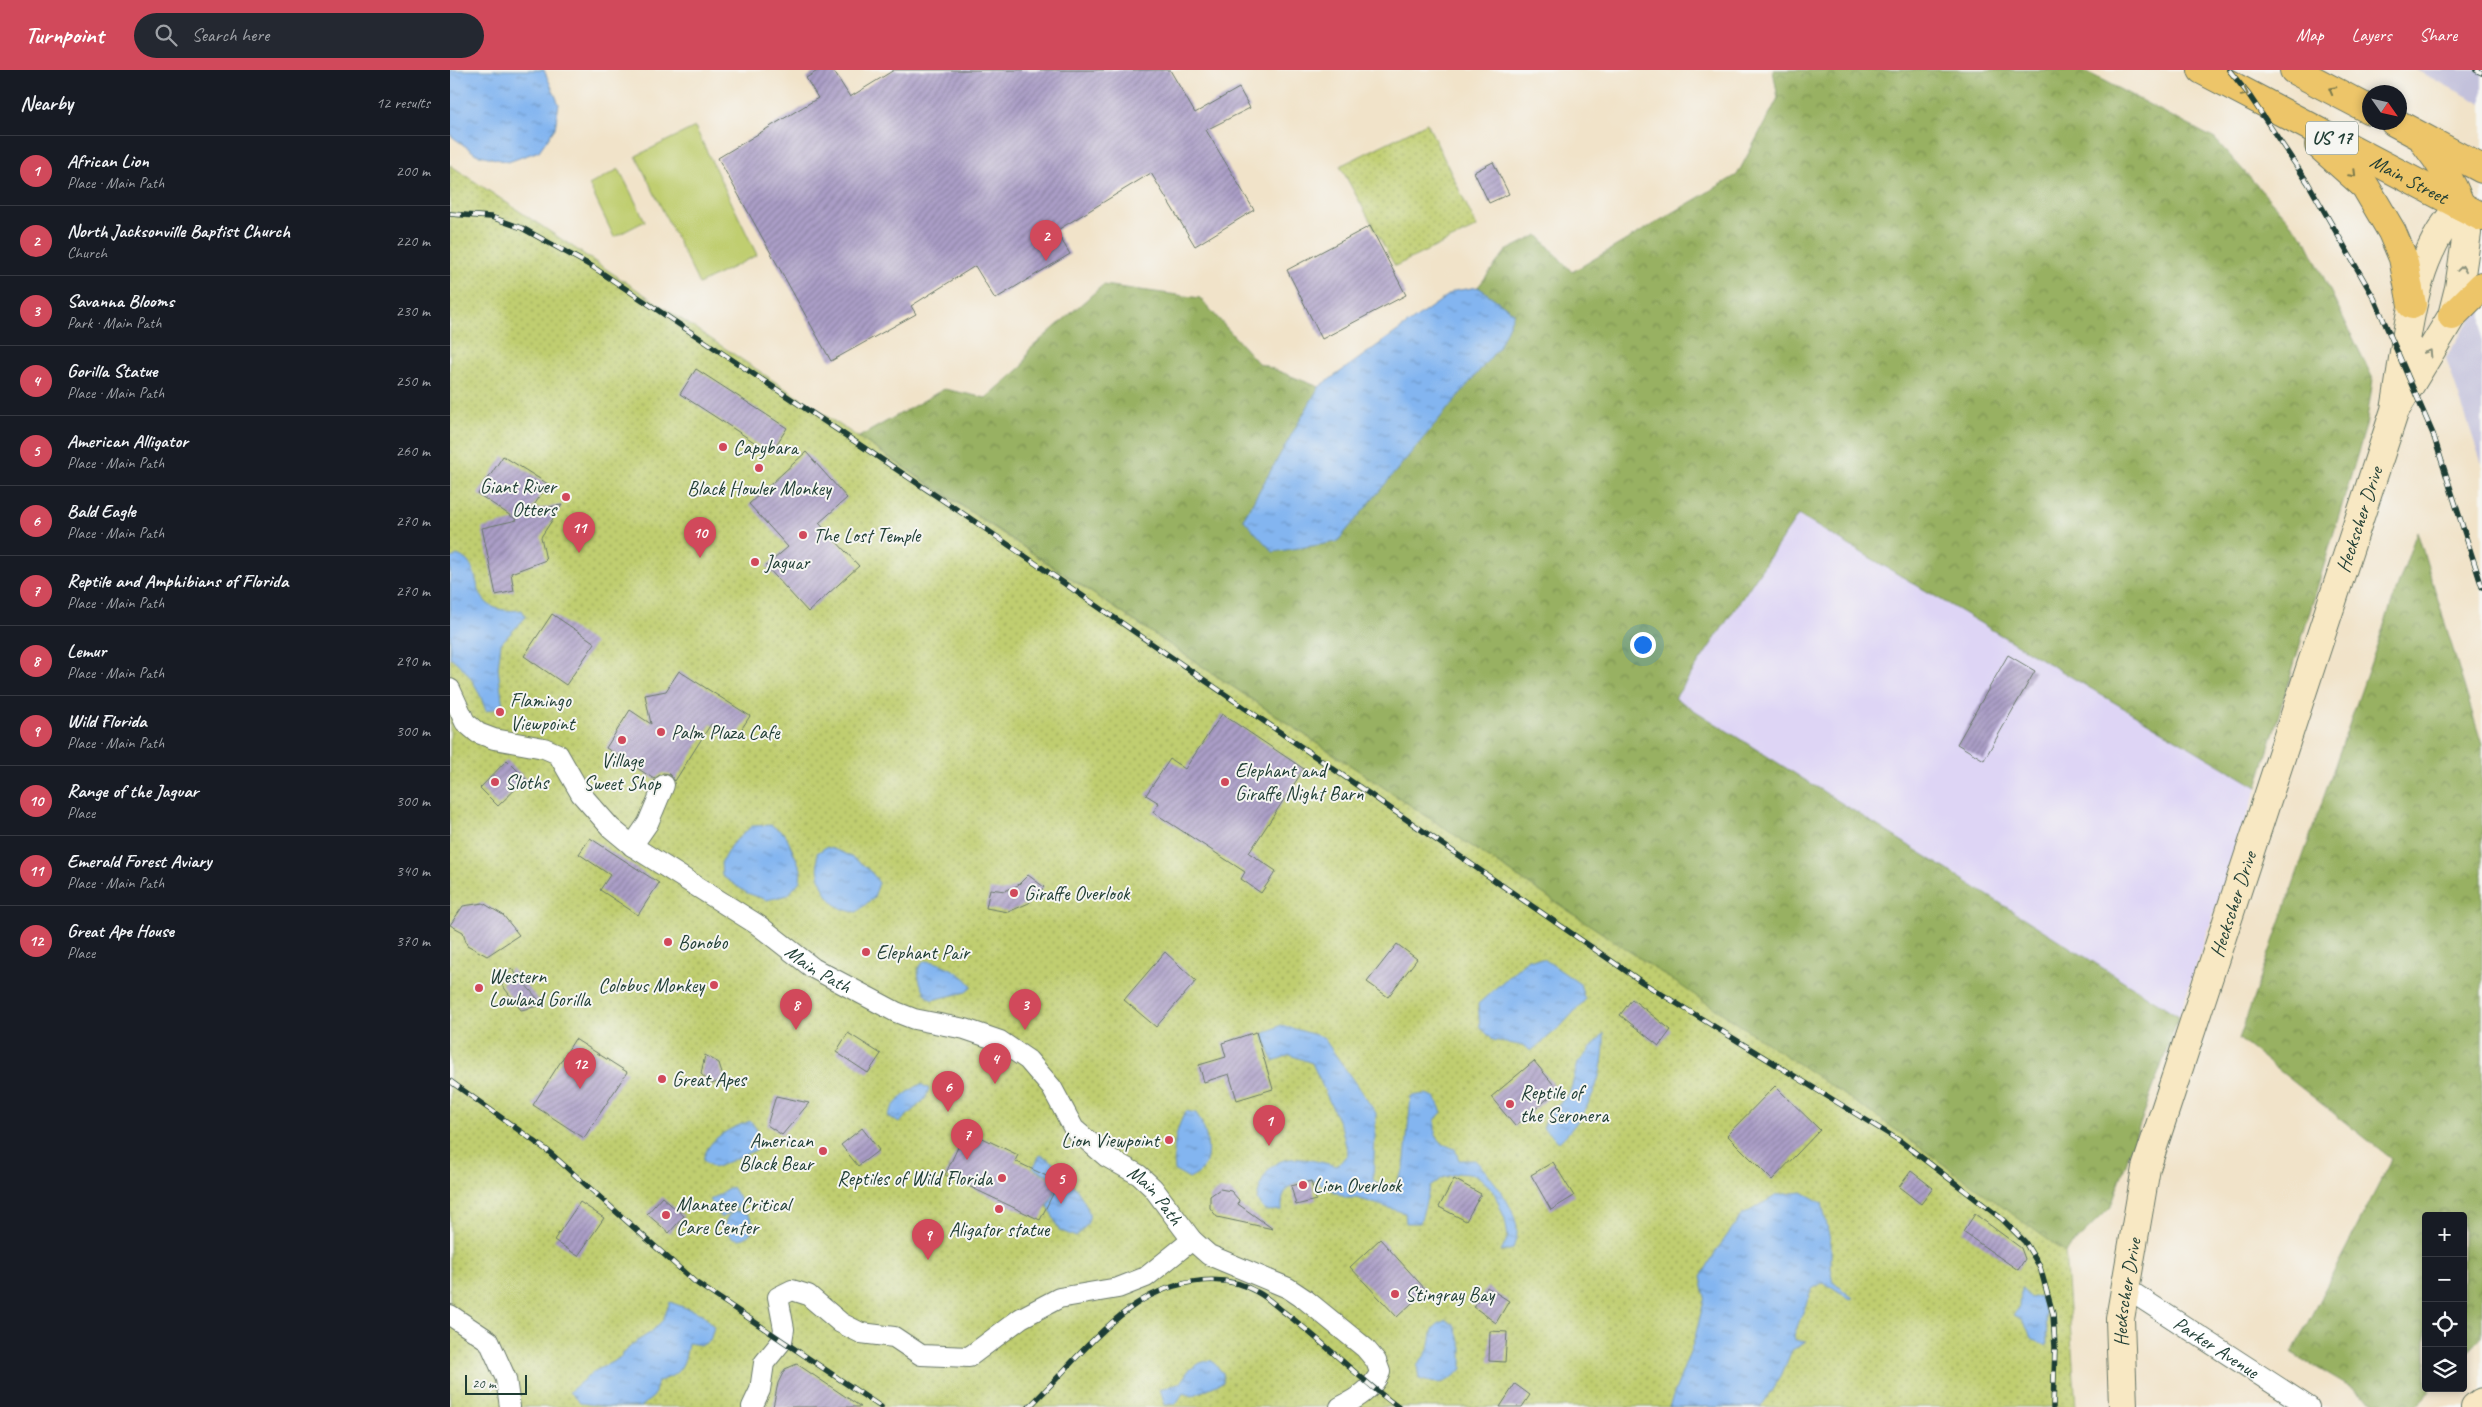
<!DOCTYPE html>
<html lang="en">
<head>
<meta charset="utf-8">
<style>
	body { margin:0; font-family:Caveat,sans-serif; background:#242831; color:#f1f3f6 }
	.controls { position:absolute; right:15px; bottom:15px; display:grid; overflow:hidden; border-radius:5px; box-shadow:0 2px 8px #0003 }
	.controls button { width:45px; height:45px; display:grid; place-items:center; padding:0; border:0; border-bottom:1px solid #363941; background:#171b24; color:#f1f3f6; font:25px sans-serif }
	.compass { position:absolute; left:1912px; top:15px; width:45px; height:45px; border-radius:50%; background:#171b24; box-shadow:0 2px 8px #0003; rotate:124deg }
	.scale { position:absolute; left:15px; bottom:12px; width:62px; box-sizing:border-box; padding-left:5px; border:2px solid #1f3d34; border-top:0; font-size:14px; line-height:18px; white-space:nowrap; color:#1f3d34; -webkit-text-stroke:4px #f6f6f2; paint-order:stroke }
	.you { position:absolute; left:1192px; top:574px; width:18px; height:18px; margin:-12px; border:4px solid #fff; border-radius:50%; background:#1a73e8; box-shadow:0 0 0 8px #1a73e833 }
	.badge { display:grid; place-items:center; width:32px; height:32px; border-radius:50%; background:#d1495b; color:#fff; font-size:16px; font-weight:700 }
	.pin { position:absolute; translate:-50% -41px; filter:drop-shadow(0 1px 2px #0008) }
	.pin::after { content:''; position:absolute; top:26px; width:18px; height:15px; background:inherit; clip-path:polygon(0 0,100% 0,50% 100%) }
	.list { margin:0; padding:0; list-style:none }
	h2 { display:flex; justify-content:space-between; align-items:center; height:65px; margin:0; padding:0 20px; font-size:21px }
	h2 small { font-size:16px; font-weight:400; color:#9ea1a6 }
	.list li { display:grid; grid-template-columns:32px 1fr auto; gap:15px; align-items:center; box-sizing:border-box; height:70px; padding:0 20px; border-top:1px solid #363941 }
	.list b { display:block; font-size:19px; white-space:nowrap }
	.list p { margin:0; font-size:16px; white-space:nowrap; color:#9ea1a6 }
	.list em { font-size:16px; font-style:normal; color:#9ea1a6 }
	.icon { flex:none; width:28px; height:28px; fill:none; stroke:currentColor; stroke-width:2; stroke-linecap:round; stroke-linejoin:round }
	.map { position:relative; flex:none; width:2032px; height:1337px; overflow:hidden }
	header { display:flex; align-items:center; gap:30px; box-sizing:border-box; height:70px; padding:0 25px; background:#d1495b; color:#fff }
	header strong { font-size:24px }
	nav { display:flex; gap:28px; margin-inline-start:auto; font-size:18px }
	.search { width:350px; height:45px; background:#242831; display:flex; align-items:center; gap:12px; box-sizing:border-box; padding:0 18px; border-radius:28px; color:#9ea1a6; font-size:19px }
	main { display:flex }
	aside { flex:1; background:#171b24 }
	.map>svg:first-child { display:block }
	.built { fill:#ded5f5 }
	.industrial { fill:#c3c1db }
	.forest { fill:url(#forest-crowns); stroke:#5c774b }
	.park { fill:url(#park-dots); stroke:#708652 }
	.pitch { fill:#c0ce70; stroke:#708652 }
	.water { fill:url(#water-ripples); stroke:#517992 }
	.building { fill:url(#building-hatch) }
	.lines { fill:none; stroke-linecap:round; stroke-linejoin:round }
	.street-casing { stroke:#687768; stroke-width:22 }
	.secondary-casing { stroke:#687768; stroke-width:30 }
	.primary-casing { stroke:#687768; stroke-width:30 }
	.street { stroke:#fff; stroke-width:20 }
	.secondary { stroke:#f8e8c3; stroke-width:28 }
	.primary { stroke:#edc569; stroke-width:28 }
	.rail-casing { stroke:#1f3d34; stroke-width:5.5 }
	.rail { stroke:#f6f6f2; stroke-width:4; stroke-dasharray:11; stroke-linecap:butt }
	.oneway { stroke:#7c7a4c }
	.oneway2 { stroke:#8c927c }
	.poi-dot { fill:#d1495b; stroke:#f6f6f2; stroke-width:2 }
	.labels { text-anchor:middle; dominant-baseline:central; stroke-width:4; stroke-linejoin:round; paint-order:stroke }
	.shield { fill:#f6f6f2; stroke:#60746d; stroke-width:1 }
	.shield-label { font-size:19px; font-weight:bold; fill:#1f3d34 }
	.street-label { font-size:20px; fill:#1f3d34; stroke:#f6f6f2 }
	.poi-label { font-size:20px; fill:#1f3d34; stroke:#f6f6f2; text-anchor:start }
</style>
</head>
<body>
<header>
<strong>Turnpoint</strong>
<div class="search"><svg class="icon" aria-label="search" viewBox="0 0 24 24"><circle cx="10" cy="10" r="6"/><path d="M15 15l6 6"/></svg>Search here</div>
<nav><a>Map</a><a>Layers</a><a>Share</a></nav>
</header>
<main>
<aside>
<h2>Nearby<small>12 results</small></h2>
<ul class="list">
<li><span class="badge">1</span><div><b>African Lion</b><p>Place · Main Path</p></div><em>200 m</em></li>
<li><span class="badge">2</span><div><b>North Jacksonville Baptist Church</b><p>Church</p></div><em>220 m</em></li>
<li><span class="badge">3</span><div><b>Savanna Blooms</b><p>Park · Main Path</p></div><em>230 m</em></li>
<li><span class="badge">4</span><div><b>Gorilla Statue</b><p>Place · Main Path</p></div><em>250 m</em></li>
<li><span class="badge">5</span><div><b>American Alligator</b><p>Place · Main Path</p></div><em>260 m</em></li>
<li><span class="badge">6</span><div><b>Bald Eagle</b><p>Place · Main Path</p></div><em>270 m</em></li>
<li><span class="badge">7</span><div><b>Reptile and Amphibians of Florida</b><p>Place · Main Path</p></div><em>270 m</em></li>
<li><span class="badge">8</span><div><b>Lemur</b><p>Place · Main Path</p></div><em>290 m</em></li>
<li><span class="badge">9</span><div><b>Wild Florida</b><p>Place · Main Path</p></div><em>300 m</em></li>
<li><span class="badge">10</span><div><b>Range of the Jaguar</b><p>Place</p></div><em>300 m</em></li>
<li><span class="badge">11</span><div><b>Emerald Forest Aviary</b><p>Place · Main Path</p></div><em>340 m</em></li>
<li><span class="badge">12</span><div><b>Great Ape House</b><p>Place</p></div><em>370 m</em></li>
</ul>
</aside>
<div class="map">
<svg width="2032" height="1337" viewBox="0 0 2032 1337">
	<defs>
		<pattern id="forest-crowns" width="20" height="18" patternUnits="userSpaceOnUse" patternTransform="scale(1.25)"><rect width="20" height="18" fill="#98b162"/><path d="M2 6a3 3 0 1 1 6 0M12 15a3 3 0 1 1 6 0" fill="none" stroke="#7b9152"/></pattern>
		<pattern id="park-dots" width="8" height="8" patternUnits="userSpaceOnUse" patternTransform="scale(1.25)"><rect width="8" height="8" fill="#c0ce70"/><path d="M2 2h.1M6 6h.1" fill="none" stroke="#9ba85d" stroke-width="1.8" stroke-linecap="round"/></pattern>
		<pattern id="water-ripples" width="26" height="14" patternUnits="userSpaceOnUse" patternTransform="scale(1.25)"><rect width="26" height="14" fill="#83b5f0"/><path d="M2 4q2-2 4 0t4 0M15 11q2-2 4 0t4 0" fill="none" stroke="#6b94c3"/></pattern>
		<pattern id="building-hatch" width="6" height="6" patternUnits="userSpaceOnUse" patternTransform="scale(1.25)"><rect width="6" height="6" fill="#ab9ec7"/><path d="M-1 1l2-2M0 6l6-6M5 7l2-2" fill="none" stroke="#8b82a2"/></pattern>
	</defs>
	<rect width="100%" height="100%" fill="#f6f6f2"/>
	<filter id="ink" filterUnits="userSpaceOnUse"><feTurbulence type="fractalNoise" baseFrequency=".02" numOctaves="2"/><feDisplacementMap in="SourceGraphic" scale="10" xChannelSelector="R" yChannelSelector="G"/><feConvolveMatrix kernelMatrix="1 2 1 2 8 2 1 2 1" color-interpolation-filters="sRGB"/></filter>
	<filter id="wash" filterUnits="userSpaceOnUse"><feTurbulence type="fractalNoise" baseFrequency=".0096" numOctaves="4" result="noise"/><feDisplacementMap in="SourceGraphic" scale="20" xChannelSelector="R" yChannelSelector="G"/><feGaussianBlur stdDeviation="1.12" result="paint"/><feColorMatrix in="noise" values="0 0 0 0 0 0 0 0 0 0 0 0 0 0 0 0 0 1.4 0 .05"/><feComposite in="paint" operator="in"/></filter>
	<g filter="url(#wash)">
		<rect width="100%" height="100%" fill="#f1e3c9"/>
		<!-- built -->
		<polygon class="built" points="1348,445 1807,717 1729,946 1225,628"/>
		<!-- industrial -->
		<g class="industrial">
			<polygon points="1966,0 2032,0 2032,34"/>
			<polygon points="2032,230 2032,394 1996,288"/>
		</g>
		<!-- forest -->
		<g class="forest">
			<polygon points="1323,0 1633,0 1765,69 1855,169 1923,309 1916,356 1807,717 1348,445 1225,628 1729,946 1660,1138 1615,1182 1429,1048 409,367 494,319 536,328 573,296 579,280 653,215 750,228 808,293 869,317 793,449 1064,243 1028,217 1056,181 1088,165 1122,202 1287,105 1328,28"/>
			<polygon points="1967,461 2032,675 2032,1266 2013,1286 2013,1146 1976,1146 1976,1318 1983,1318 1965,1337 1933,1337 1842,1283 1942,1089 1789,969"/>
		</g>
		<!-- park -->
		<g class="park">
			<polygon points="977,53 1027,157 945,196 890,96"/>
			<polygon points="0,95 1429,1048 1615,1182 1626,1337 0,1337"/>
		</g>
		<!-- pitch -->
		<g class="pitch">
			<polygon points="245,57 307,185 249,214 186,86"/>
			<polygon points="169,99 195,151 164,167 139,115"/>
		</g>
		<!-- water -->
		<g class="water">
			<polygon points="0,0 94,0 109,34 105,58 89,81 58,92 26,84 0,65"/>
			<polygon points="1028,217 1064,243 1049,277 887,472 823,482 793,449 869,317 1004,221"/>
			<path d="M7 485C40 496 10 546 72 540L76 547 51 573 48 598 53 637 36 641C28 618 20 602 0 587V489Z"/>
			<polygon points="321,755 335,764 351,799 350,811 338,825 317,830 297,823 272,806 271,793 281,775 302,756"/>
			<path d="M376 777C396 782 419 795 429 813L424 827 407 842C376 841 367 809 367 783Z"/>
			<polygon points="1078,889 1094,889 1130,914 1135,930 1110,957 1081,981 1074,976 1043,970 1030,957 1028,934"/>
			<path d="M474 891C488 890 516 904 522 917L516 922 482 930C473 924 468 910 468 899Z"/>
			<path d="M831 955 873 967 926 1043 923 1110 930 1116 945 1114 954 1099 961 1026 976 1024 985 1027 992 1042 985 1050V1065L993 1074 1005 1079 1009 1090H1025C1041 1106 1068 1139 1067 1163 1067 1168 1064 1174 1063 1179L1051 1182 1058 1167 1055 1149 1043 1120 1027 1105 1008 1103 992 1108 980 1117 970 1153H956L955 1143 907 1128H896L865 1111C842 1111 831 1117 832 1140L815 1141 807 1130C816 1078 847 1086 887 1096L898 1084 892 1059 862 993 840 985 823 991 813 964Z"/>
			<path d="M1154 963C1156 1003 1139 1045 1109 1072L1093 1058 1097 1048 1120 1022 1128 993Z"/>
			<path d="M471 1014 479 1019 475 1029 449 1053 438 1046C443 1032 458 1021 471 1014Z"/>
			<path d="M736 1041 746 1043C756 1057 763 1085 752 1100 749 1104 743 1107 739 1109L725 1101C723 1078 724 1062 736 1041Z"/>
			<path d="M300 1051C309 1060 310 1067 308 1079L264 1098 253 1090C259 1067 279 1059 300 1051Z"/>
			<path d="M590 1085C604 1088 637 1128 639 1144 641 1153 632 1160 626 1167L609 1160 598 1136 610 1111 583 1098Z"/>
			<polygon points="282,1117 293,1134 271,1148 260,1130"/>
			<polygon points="1352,1122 1372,1133 1381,1174 1381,1198 1384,1213 1403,1228 1400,1230 1382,1217 1372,1213 1362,1219 1344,1265 1345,1270 1357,1272 1342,1280 1331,1306 1311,1337 1219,1337 1244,1271 1255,1227 1251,1207 1266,1181 1291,1146 1327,1125"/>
			<circle cx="289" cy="1155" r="14"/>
			<path d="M1571 1218 1580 1228 1590 1226 1596 1244 1597 1275 1581 1269C1578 1258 1574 1250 1563 1245L1570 1237Z"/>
			<path d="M220 1232 252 1244 264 1257 260 1271 251 1275 238 1273C235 1294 231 1306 208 1311L204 1326 191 1337H159L130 1333 119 1322 143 1302 168 1289 183 1274 201 1262 213 1250Z"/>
			<path d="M996 1250 1004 1255 1012 1278V1299C996 1314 991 1316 969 1309L967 1296C971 1290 978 1282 980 1275 983 1260 980 1257 996 1250Z"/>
			<polygon points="761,1290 773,1303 773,1312 742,1326 733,1323 726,1334 715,1335 710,1319 730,1313 738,1301 750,1293"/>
		</g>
		<g id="blocks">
			<!-- building -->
			<g class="building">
				<polygon points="369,0 383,0 400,27 444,0 720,0 745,43 789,18 800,38 756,60 804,140 745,176 701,103 606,161 620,184 545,229 525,196 461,236 466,244 381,291 268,88 368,28 356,8"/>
				<polygon points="1043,92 1059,124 1039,133 1024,102"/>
				<polygon points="920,156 956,225 872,269 837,200"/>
				<polygon points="246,299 337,358 321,383 230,324"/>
				<polygon points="356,382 397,428 369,453 409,496 358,542 316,496 338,477 299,434"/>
				<polygon points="53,386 98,414 81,440 112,435 91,467 96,490 61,503 64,521 46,525 32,458 67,450 28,424"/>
				<polygon points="102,544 145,573 116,615 74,586"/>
				<polygon points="1558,585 1585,601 1534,690 1507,674"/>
				<polygon points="229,601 300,646 285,669 261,654 225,711 219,704 213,703 204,709 156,678 180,640 201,654 195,625 216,621"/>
				<polygon points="772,644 854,699 799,783 826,801 811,823 791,809 795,802 703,742 709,733 696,725 720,689 735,699"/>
				<polygon points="57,690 76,709 48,736 30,718"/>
				<polygon points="140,768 209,813 188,845 150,820 160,805 129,784"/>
				<polygon points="578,805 594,817 579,833 558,842 536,838 540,819 555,821 568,815"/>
				<polygon points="33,833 53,845 69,865 37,886 17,875 13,862 0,855 13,836"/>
				<polygon points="947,874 967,889 938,927 917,912"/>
				<polygon points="715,882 746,911 706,957 674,930"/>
				<polygon points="61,898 93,935 71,940 52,915"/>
				<polygon points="1182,929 1221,960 1209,976 1170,945"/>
				<polygon points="806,962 823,1019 787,1030 779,1004 754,1012 749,995 776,987 772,973"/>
				<polygon points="398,963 431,984 418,1003 386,982"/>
				<polygon points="125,969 177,1002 134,1068 83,1035"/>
				<polygon points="255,985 269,993 274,1009 262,1014 251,1004"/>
				<polygon points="1084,991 1108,1020 1065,1056 1041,1027"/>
				<polygon points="1325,1016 1370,1060 1322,1110 1277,1065"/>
				<polygon points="326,1026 359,1033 332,1065 317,1055"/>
				<polygon points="412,1058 429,1080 408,1096 391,1075"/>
				<polygon points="516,1060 568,1085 565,1091 609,1112 590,1150 495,1105"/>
				<polygon points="1103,1092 1124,1126 1101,1140 1081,1105"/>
				<polygon points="1461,1101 1483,1118 1471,1134 1449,1117"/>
				<polygon points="1004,1109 1031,1124 1016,1151 989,1137"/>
				<polygon points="861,1111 866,1130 846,1135 841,1116"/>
				<polygon points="770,1119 781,1121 789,1130 788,1134 823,1159 767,1147 760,1138 760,1126"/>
				<polygon points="212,1127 234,1146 219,1163 197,1144"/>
				<polygon points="130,1132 154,1148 128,1186 104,1170"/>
				<polygon points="1525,1144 1571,1178 1575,1189 1568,1200 1513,1162"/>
				<polygon points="930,1169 976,1220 947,1247 900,1197"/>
				<polygon points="1037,1217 1059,1231 1046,1253 1024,1237"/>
				<polygon points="1040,1261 1057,1262 1055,1292 1039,1291"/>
				<polygon points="347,1294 411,1337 323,1337 328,1313 335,1299"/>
				<polygon points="1065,1314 1080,1325 1072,1337 1050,1337"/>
			</g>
		</g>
	</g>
	<g filter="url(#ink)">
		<use href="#blocks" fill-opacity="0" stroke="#687768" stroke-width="1"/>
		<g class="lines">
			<defs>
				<g id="street">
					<path id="s1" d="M0 619 15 652 28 663 44 669 94 678 108 684 131 724 161 758 184 777 308 855 363 898 446 942 464 949 515 959 550 971 578 990 602 1018 624 1059 657 1087 689 1105 703 1118 742 1170 759 1185 838 1218 856 1230 915 1278 926 1291 930 1302C923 1319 906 1329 890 1337"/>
					<polyline points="182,776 198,753 214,715"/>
					<path id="s2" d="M1674 1217 1859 1337"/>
					<polyline points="0,1245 39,1271 56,1309 60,1337"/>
					<polyline points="302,1337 310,1320 314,1293 332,1271 334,1259 328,1227 342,1220 358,1225 391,1253 411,1263 444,1267 471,1285 519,1287 571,1248 609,1228 668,1218 696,1207 742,1170"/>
				</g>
				<g id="secondary">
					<path id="s3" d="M1673 1337 1670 1249 1696 1098 1945 340C1957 274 1960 185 2011 136L2017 163 2009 218 2002 246 1945 340"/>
					<polyline points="2025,1337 2032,1332"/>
				</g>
				<g id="primary">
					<path id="s4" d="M1752 0 2032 147"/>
					<polyline points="1844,0 1920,40"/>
					<polyline points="1944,52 2032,99"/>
					<path d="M1975 73C1991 93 2002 112 2011 136"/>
					<polyline points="1869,75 1915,116 1942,162 1953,188 1962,235"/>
					<polyline points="2002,246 2032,216"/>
				</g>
			</defs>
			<!-- street casing -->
			<use href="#street" class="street-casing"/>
			<!-- secondary casing -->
			<use href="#secondary" class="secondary-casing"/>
			<!-- primary casing -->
			<use href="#primary" class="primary-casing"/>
			<!-- street -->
			<use href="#street" class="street"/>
			<!-- secondary -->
			<use href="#secondary" class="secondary"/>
			<!-- primary -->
			<use href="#primary" class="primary"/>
			<defs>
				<g id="rail">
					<polyline points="1779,0 1799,25 1858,113 1924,228 1983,364 2032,517"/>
					<polyline points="2026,0 2032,3"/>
					<polyline points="0,144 41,147 72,158 143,197 524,451 1192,912 1450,1071 1552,1149 1575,1172 1590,1197 1603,1244 1605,1277 1603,1337"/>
					<polyline points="0,1011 98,1081 245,1212 431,1337"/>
					<path d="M579 1337C612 1305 642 1266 679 1239 714 1213 768 1199 807 1222 817 1227 826 1236 834 1242 874 1272 908 1308 948 1337"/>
				</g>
			</defs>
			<!-- rail casing -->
			<use href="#rail" class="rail-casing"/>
			<!-- rail -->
			<use href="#rail" class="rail"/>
		</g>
		<!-- one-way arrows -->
		<defs><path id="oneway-chevron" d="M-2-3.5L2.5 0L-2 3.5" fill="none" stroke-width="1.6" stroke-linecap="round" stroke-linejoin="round" transform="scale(1.25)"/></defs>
		<g class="oneway">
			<use href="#oneway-chevron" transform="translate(1882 20) rotate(-152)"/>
			<use href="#oneway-chevron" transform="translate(1795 23) rotate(27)"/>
			<use href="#oneway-chevron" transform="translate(1903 104) rotate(45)"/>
		</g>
		<g class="oneway2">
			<use href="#oneway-chevron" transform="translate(2012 199) rotate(-82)"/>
			<use href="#oneway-chevron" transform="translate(1979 283) rotate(-58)"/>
		</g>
	</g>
	<!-- markers -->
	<g class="poi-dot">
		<circle cx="273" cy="377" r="5"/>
		<circle cx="309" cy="398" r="5"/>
		<circle cx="116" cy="427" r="5"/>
		<circle cx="353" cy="465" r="5"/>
		<circle cx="305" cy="492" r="5"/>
		<circle cx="50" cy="642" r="5"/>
		<circle cx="211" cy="662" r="5"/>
		<circle cx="172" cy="670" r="5"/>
		<circle cx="45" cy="712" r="5"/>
		<circle cx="775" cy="712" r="5"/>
		<circle cx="564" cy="823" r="5"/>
		<circle cx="218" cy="872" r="5"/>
		<circle cx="416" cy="882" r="5"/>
		<circle cx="264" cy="915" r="5"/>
		<circle cx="29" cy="918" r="5"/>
		<circle cx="212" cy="1009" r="5"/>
		<circle cx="1060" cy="1034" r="5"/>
		<circle cx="719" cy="1070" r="5"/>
		<circle cx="373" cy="1081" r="5"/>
		<circle cx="552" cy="1108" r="5"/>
		<circle cx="853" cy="1115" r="5"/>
		<circle cx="549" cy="1139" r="5"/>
		<circle cx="216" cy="1145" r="5"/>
		<circle cx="945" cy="1224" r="5"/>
	</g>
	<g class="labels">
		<!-- shield labels -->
		<rect class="shield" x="1856" y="51.5" width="52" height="33" rx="4"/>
		<g class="shield-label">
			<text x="1882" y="68">US 17</text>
		</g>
		<!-- street labels -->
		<g class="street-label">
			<text stroke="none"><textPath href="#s4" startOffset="234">Main Street</textPath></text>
			<text stroke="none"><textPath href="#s3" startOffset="924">Heckscher Drive</textPath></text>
			<text stroke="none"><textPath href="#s3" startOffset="519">Heckscher Drive</textPath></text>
			<text stroke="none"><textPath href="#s1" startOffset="479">Main Path</textPath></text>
			<text stroke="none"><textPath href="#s1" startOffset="899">Main Path</textPath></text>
			<text stroke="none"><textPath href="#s3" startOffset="115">Heckscher Drive</textPath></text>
			<text stroke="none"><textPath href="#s2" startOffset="110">Parker Avenue</textPath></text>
		</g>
		<!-- poi labels -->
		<g class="poi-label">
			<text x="283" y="377">Capybara</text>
			<text x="106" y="416" text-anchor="end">Giant River<tspan x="106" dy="23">Otters</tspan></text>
			<text x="309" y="418" text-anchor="middle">Black Howler Monkey</text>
			<text x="363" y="465">The Lost Temple</text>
			<text x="315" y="492">Jaguar</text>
			<text x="60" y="630">Flamingo<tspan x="60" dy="23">Viewpoint</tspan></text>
			<text x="221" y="662">Palm Plaza Cafe</text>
			<text x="172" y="690" text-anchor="middle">Village<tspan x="172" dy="23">Sweet Shop</tspan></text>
			<text x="785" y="700">Elephant and<tspan x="785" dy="23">Giraffe Night Barn</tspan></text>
			<text x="55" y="712">Sloths</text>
			<text x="574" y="823">Giraffe Overlook</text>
			<text x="228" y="872">Bonobo</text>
			<text x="426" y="882">Elephant Pair</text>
			<text x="39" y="906">Western<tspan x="39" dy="23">Lowland Gorilla</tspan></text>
			<text x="254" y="915" text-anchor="end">Colobus Monkey</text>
			<text x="222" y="1009">Great Apes</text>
			<text x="1070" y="1022">Reptile of<tspan x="1070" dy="23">the Seronera</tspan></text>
			<text x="363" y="1070" text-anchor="end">American<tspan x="363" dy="23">Black Bear</tspan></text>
			<text x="709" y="1070" text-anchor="end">Lion Viewpoint</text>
			<text x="542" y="1108" text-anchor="end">Reptiles of Wild Florida</text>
			<text x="863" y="1115">Lion Overlook</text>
			<text x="226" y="1134">Manatee Critical<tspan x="226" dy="23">Care Center</tspan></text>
			<text x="549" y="1159" text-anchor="middle">Aligator statue</text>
			<text x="955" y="1224">Stingray Bay</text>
		</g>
	</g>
</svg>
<div class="controls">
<button>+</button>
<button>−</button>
<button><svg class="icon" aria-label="locate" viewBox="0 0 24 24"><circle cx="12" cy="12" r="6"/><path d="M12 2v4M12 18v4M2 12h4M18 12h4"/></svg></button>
<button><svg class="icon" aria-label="layers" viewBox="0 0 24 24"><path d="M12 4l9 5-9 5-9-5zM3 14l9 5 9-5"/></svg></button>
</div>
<svg class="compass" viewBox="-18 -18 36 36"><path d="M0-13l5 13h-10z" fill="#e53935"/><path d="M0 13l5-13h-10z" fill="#9ea1a6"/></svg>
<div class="scale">20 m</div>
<div class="you"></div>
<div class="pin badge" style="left:819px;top:1076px">1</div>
<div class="pin badge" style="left:596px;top:191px">2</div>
<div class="pin badge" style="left:575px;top:960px">3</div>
<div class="pin badge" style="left:545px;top:1014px">4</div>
<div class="pin badge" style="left:611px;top:1134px">5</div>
<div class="pin badge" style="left:498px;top:1042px">6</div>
<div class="pin badge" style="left:517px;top:1090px">7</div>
<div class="pin badge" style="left:346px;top:960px">8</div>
<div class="pin badge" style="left:478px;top:1190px">9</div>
<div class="pin badge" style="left:250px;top:488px">10</div>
<div class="pin badge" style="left:129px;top:483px">11</div>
<div class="pin badge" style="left:130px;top:1019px">12</div>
</div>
</main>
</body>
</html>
